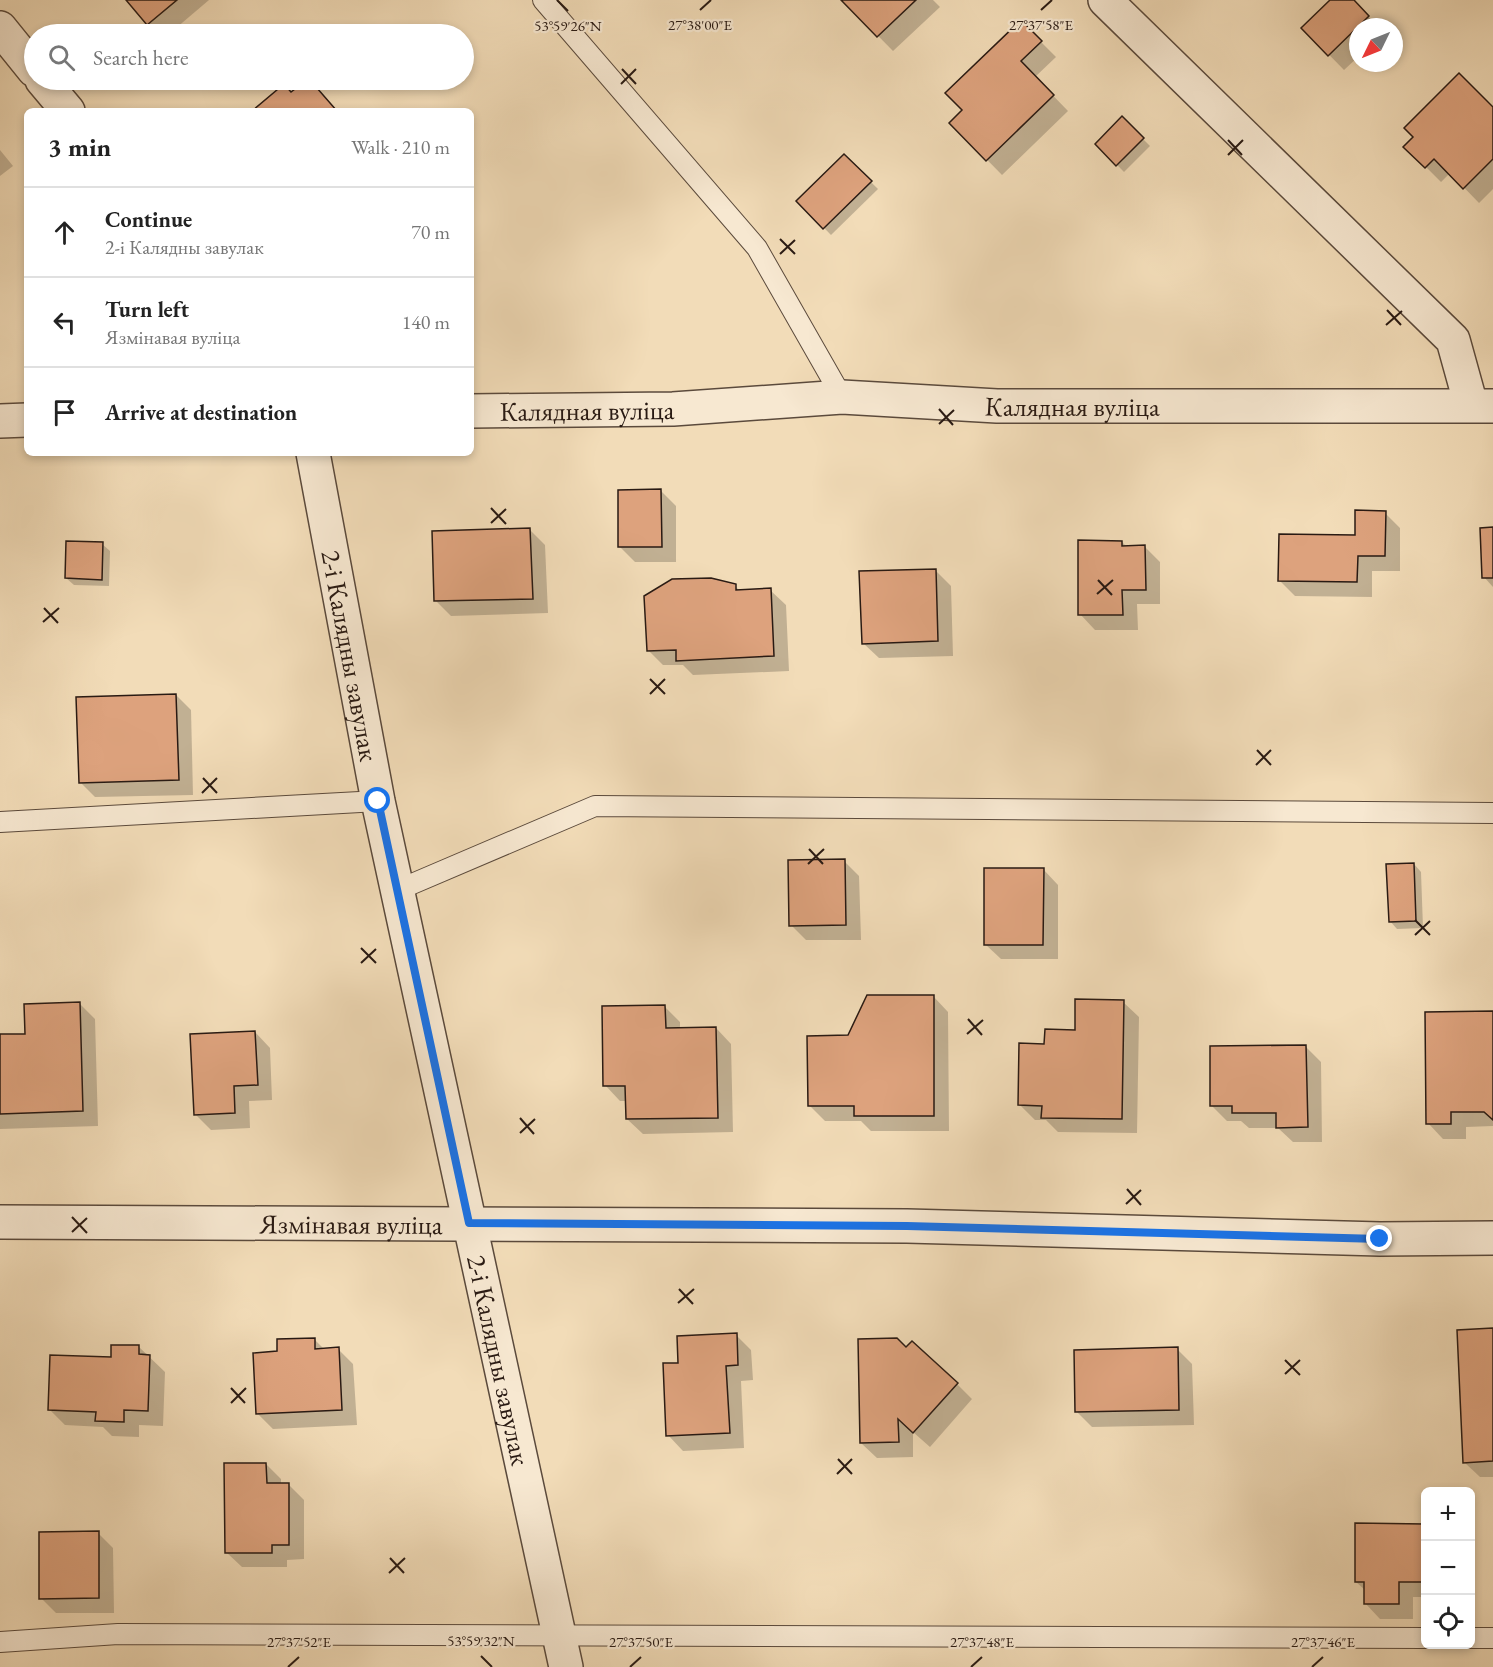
<!DOCTYPE html>
<html lang="en">
<head>
<meta charset="utf-8">
<style>
	body { margin:0; font-family:"EB Garamond",serif; background:#f6f6f6; color:#222 }
	.controls { position:absolute; right:18px; bottom:18px; display:grid; overflow:hidden; border-radius:9px; box-shadow:0 3px 9px #0003 }
	.controls button { width:54px; height:54px; display:grid; place-items:center; padding:0; border:0; border-bottom:2px solid #e0e0e0; background:#fff; color:#222; font:30px sans-serif }
	.compass { position:absolute; left:1349px; top:18px; width:54px; height:54px; border-radius:50%; background:#fff; box-shadow:0 3px 9px #0003; rotate:227deg }
	.stop { position:absolute; width:18px; height:18px; margin:-14px; border:4px solid #1a73e8; border-radius:50%; background:#fff }
	.stop.end { background:#1a73e8; border-color:#fff; box-shadow:0 2px 6px #0008 }
	.list { margin:0; padding:0; list-style:none }
	h2 { display:flex; justify-content:space-between; align-items:center; height:78px; margin:0; padding:0 24px; font-size:26px }
	h2 small { font-size:20px; font-weight:400; color:#767676 }
	.list li { display:grid; grid-template-columns:39px 1fr auto; gap:18px; align-items:center; box-sizing:border-box; height:90px; padding:0 24px; border-top:2px solid #e0e0e0 }
	.list b { display:block; font-size:22px; white-space:nowrap }
	.list p { margin:0; font-size:20px; white-space:nowrap; color:#767676 }
	.list em { font-size:20px; font-style:normal; color:#767676 }
	.icon { flex:none; width:33px; height:33px; fill:none; stroke:currentColor; stroke-width:2; stroke-linecap:round; stroke-linejoin:round }
	.map { position:relative; flex:none; width:1493px; height:1667px; overflow:hidden }
	.search { position:absolute; background:#fff; box-shadow:0 3px 9px #0003; left:24px; top:24px; width:450px; height:66px; display:flex; align-items:center; gap:15px; box-sizing:border-box; padding:0 21px; border-radius:33px; color:#767676; font-size:22px }
	.panel { position:absolute; background:#fff; box-shadow:0 3px 9px #0003; left:24px; top:108px; width:450px; height:348px; border-radius:9px }
	.map>svg:first-child { display:block }
	.shadow { fill:#0003 }
	.building { fill:#dda27d; stroke:#291a13; stroke-width:1.5 }
	.lines { fill:none; stroke-linecap:round; stroke-linejoin:round }
	.lane-casing { stroke:#5b4a3c; stroke-width:22 }
	.street-casing { stroke:#5b4a3c; stroke-width:36 }
	.lane { stroke:#f7e8d1; stroke-width:20 }
	.street { stroke:#f7e8d1; stroke-width:33 }
	.route { stroke:#1a73e8; stroke-width:8 }
	.ticks { fill:none; stroke:#291a13; stroke-width:2 }
	.labels { text-anchor:middle; dominant-baseline:central; stroke-width:4.5; stroke-linejoin:round; paint-order:stroke }
	.street-label { font-size:27px; fill:#291a13; stroke:#f7e8d1 }
	.ticks-label { font-size:15px; text-anchor:middle; fill:#291a13; stroke:#f7e8d1; stroke-width:4.5; stroke-linejoin:round; paint-order:stroke }
</style>
</head>
<body>
<div class="map">
<svg width="1493" height="1667" viewBox="0 0 1493 1667">
	<rect width="100%" height="100%" fill="#f2dcb8"/>
	<filter id="stains"><feTurbulence type="fractalNoise" baseFrequency=".00333" numOctaves="4"/><feColorMatrix values="0 0 0 0 .2 0 0 0 0 .09 0 0 0 0 .02 0 0 0 .5 -.17"/></filter>
	<radialGradient id="worn" r=".72"><stop offset=".6" stop-color="#630" stop-opacity="0"/><stop offset="1" stop-color="#630" stop-opacity=".3"/></radialGradient>
	<!-- shadow -->
	<g class="shadow">
		<polygon points="128,0 209,0 169,34 158,34"/>
		<polygon points="843,0 933,0 940,7 893,51"/>
		<polygon points="1332,0 1352,0 1378,27 1358,27 1358,57 1344,70 1303,28"/>
		<polygon points="1021,22 1056,57 1035,77 1068,111 1002,175 951,123 964,110"/>
		<polygon points="1493,109 1493,189 1479,203 1450,173 1441,182 1406,147"/>
		<polygon points="1122,118 1150,146 1124,172 1097,144"/>
		<polygon points="0,150 13,166 0,176"/>
		<polygon points="844,156 878,189 831,235 798,201"/>
		<polygon points="661,491 676,506 676,562 635,562 620,547"/>
		<polygon points="1385,513 1400,528 1400,571 1372,571 1372,597 1295,596 1279,580 1356,537"/>
		<polygon points="1493,528 1493,587 1484,577"/>
		<polygon points="530,530 545,545 548,613 451,616 436,601"/>
		<polygon points="1122,542 1127,547 1145,547 1160,562 1160,604 1137,604 1138,630 1095,630 1080,614"/>
		<polygon points="102,544 110,551 109,586 74,585 66,578"/>
		<polygon points="935,570 951,586 953,656 879,658 863,643"/>
		<polygon points="735,586 740,591 770,590 786,605 789,671 693,675 683,665 663,665 648,650"/>
		<polygon points="176,695 191,710 193,795 95,797 80,782"/>
		<polygon points="844,861 859,876 861,940 806,940 791,925"/>
		<polygon points="1414,864 1421,872 1423,928 1397,929 1390,921"/>
		<polygon points="1043,869 1058,885 1058,959 1001,959 985,944"/>
		<polygon points="933,996 948,1012 949,1131 871,1131 861,1121 825,1121 809,1105 849,1037"/>
		<polygon points="1123,1002 1139,1017 1137,1133 1058,1132 1046,1120 1035,1120 1020,1105 1076,1031"/>
		<polygon points="80,1004 95,1019 98,1126 0,1129 0,1036 26,1035"/>
		<polygon points="664,1006 680,1022 680,1029 716,1028 731,1044 733,1132 643,1134 627,1119 627,1101 620,1101 605,1085"/>
		<polygon points="1493,1013 1493,1126 1466,1127 1466,1139 1443,1139 1428,1123"/>
		<polygon points="255,1032 270,1048 272,1100 249,1101 250,1128 211,1130 195,1114"/>
		<polygon points="1306,1047 1321,1062 1322,1142 1293,1142 1278,1128 1249,1128 1241,1121 1227,1121 1212,1106"/>
		<polygon points="1493,1330 1493,1477 1480,1477 1464,1462"/>
		<polygon points="736,1335 751,1350 753,1380 741,1381 744,1448 683,1451 668,1435 679,1364"/>
		<polygon points="314,1339 325,1350 338,1349 353,1364 357,1425 273,1429 258,1414 279,1353"/>
		<polygon points="139,1347 165,1372 163,1426 139,1425 139,1437 112,1436 103,1427 65,1425 50,1410 113,1359"/>
		<polygon points="906,1349 957,1384 972,1399 930,1447 913,1432 913,1457 877,1458 861,1443"/>
		<polygon points="1177,1349 1192,1364 1194,1425 1092,1427 1077,1412"/>
		<polygon points="266,1464 281,1479 281,1484 288,1484 304,1500 304,1559 287,1560 287,1567 242,1567 226,1552"/>
		<polygon points="1423,1525 1426,1528 1426,1597 1413,1597 1413,1619 1380,1619 1365,1603 1365,1590 1356,1582"/>
		<polygon points="98,1533 113,1548 114,1613 56,1613 41,1598"/>
	</g>
	<!-- building -->
	<g class="building">
		<polygon points="126,0 177,0 147,25"/>
		<polygon points="841,0 916,0 877,37"/>
		<polygon points="1330,0 1354,0 1369,16 1328,56 1301,28"/>
		<polygon points="1021,20 1042,41 1021,61 1054,95 986,161 949,123 962,110 945,93"/>
		<polygon points="1459,73 1493,107 1493,159 1463,189 1434,159 1425,168 1403,147 1413,137 1404,128"/>
		<polygon points="307,80 310,80 337,111 252,111 284,84 291,92"/>
		<polygon points="1122,116 1144,138 1116,166 1095,144"/>
		<polygon points="844,154 872,181 823,229 796,201"/>
		<polygon points="661,489 662,547 618,547 618,490"/>
		<polygon points="1355,510 1386,511 1385,556 1358,556 1357,582 1278,581 1279,534 1355,535"/>
		<polygon points="1493,527 1493,578 1482,578 1480,528"/>
		<polygon points="530,528 533,599 434,601 432,531"/>
		<polygon points="1078,540 1122,541 1122,546 1145,545 1146,590 1122,590 1123,615 1078,615"/>
		<polygon points="66,541 103,542 102,580 65,578"/>
		<polygon points="936,569 938,641 862,644 859,571"/>
		<polygon points="711,578 736,584 736,590 771,588 774,656 676,661 676,650 647,651 644,596 672,579"/>
		<polygon points="176,694 179,780 79,783 76,697"/>
		<polygon points="845,859 846,925 789,926 788,860"/>
		<polygon points="1414,863 1416,921 1389,922 1386,864"/>
		<polygon points="984,868 1044,868 1043,945 984,945"/>
		<polygon points="867,995 934,995 934,1116 854,1116 854,1106 808,1106 807,1036 848,1035"/>
		<polygon points="1075,999 1124,1000 1122,1119 1041,1118 1042,1106 1018,1105 1019,1043 1044,1044 1045,1029 1075,1030"/>
		<polygon points="80,1002 83,1111 0,1114 0,1034 25,1034 24,1004"/>
		<polygon points="665,1005 666,1028 716,1027 718,1118 626,1119 625,1086 603,1086 602,1006"/>
		<polygon points="1493,1011 1493,1120 1484,1112 1451,1112 1451,1124 1426,1124 1425,1012"/>
		<polygon points="255,1031 258,1085 234,1086 235,1113 194,1115 190,1034"/>
		<polygon points="1306,1045 1308,1127 1276,1128 1276,1113 1232,1113 1232,1106 1210,1106 1210,1046"/>
		<polygon points="1493,1328 1493,1461 1463,1463 1457,1330"/>
		<polygon points="737,1333 738,1365 726,1366 730,1433 666,1436 663,1363 678,1363 677,1336"/>
		<polygon points="315,1338 315,1349 339,1347 342,1410 256,1414 253,1353 277,1351 277,1339"/>
		<polygon points="897,1338 906,1347 912,1341 958,1383 913,1433 898,1419 899,1442 860,1443 858,1339"/>
		<polygon points="111,1345 139,1345 139,1354 150,1355 148,1411 124,1410 124,1422 95,1421 96,1412 48,1410 50,1355 111,1357"/>
		<polygon points="1178,1347 1179,1410 1075,1412 1074,1350"/>
		<polygon points="224,1463 266,1463 267,1483 289,1483 289,1545 272,1545 272,1553 225,1553"/>
		<polygon points="1355,1523 1424,1524 1424,1582 1399,1582 1399,1604 1364,1604 1364,1582 1355,1582"/>
		<polygon points="99,1531 99,1598 39,1599 39,1532"/>
	</g>
	<g class="lines">
		<defs>
			<g id="lane">
				<polyline points="543,0 757,248 842,397"/>
				<polyline points="0,822 378,801"/>
				<polyline points="398,890 595,806 1493,813"/>
				<polyline points="1470,1638 1493,1638"/>
				<polyline points="0,1642 118,1634 1426,1638"/>
			</g>
			<g id="street">
				<polyline points="1105,0 1453,340 1471,405"/>
				<polyline points="0,28 34,70"/>
				<polyline points="42,80 68,111"/>
				<path id="s1" d="M471 411 673 409 842 397 997 406H1493"/>
				<polyline points="0,421 27,420"/>
				<path id="s2" d="M313 453 378 801 566 1667"/>
				<path id="s3" d="M0 1222 907 1226 1380 1239 1493 1238"/>
			</g>
		</defs>
		<!-- lane casing -->
		<use href="#lane" class="lane-casing"/>
		<!-- street casing -->
		<use href="#street" class="street-casing"/>
		<!-- lane -->
		<use href="#lane" class="lane"/>
		<!-- street -->
		<use href="#street" class="street"/>
	</g>
	<g class="lines">
		<!-- route -->
		<polyline class="route" points="378,801 469,1223 907,1226 1380,1239"/>
	</g>
	<!-- ticks -->
	<path class="ticks" d="M557 0 568 11M700 10 711 0M1041 10 1052 0M622 69 636 84M621 84 636 69M1228 140 1242 155M1228 155 1243 140M780 239 795 254M780 254 795 240M1387 310 1401 325M1386 325 1402 311M939 409 953 425M939 424 954 410M491 508 506 524M491 523 506 509M1098 580 1112 595M1097 594 1113 580M44 608 58 623M43 622 59 608M650 679 665 694M650 694 665 679M1257 750 1271 765M1256 765 1271 750M203 778 217 793M202 793 217 778M809 849 823 864M808 864 824 849M1415 920 1430 935M1415 935 1430 921M361 948 376 963M361 963 376 949M968 1019 982 1035M967 1034 983 1020M520 1118 534 1134M520 1133 535 1119M1127 1189 1141 1205M1126 1204 1141 1190M72 1217 87 1233M72 1232 87 1218M679 1289 693 1304M678 1303 694 1289M1285 1360 1300 1375M1285 1374 1300 1360M231 1388 245 1403M231 1403 246 1388M838 1459 852 1474M837 1474 852 1459M390 1558 404 1573M389 1573 405 1558M481 1656 492 1667M288 1667 299 1657M630 1667 641 1657M971 1667 982 1657M1312 1667 1323 1657"/>
	<g class="labels">
		<!-- street labels -->
		<g class="street-label">
			<text stroke="none"><textPath href="#s1" startOffset="602">Калядная вуліца</textPath></text>
			<text stroke="none"><textPath href="#s1" startOffset="116">Калядная вуліца</textPath></text>
			<text stroke="none"><textPath href="#s2" startOffset="206">2-і Калядны завулак</textPath></text>
			<text stroke="none"><textPath href="#s3" startOffset="351">Язмінавая вуліца</textPath></text>
			<text stroke="none"><textPath href="#s2" startOffset="926">2-і Калядны завулак</textPath></text>
		</g>
	</g>
	<g class="ticks-label">
		<text x="700" y="30">27°38'00"E</text>
		<text x="1041" y="30">27°37'58"E</text>
		<text x="568" y="31">53°59'26"N</text>
		<text x="481" y="1646">53°59'32"N</text>
		<text x="299" y="1647">27°37'52"E</text>
		<text x="641" y="1647">27°37'50"E</text>
		<text x="982" y="1647">27°37'48"E</text>
		<text x="1323" y="1647">27°37'46"E</text>
	</g>
	<rect width="100%" height="100%" filter="url(#stains)"/>
	<rect width="100%" height="100%" fill="url(#worn)"/>
</svg>
<div class="controls">
<button>+</button>
<button>−</button>
<button><svg class="icon" aria-label="locate" viewBox="0 0 24 24"><circle cx="12" cy="12" r="6"/><path d="M12 2v4M12 18v4M2 12h4M18 12h4"/></svg></button>
</div>
<svg class="compass" viewBox="-18 -18 36 36"><path d="M0-13l5 13h-10z" fill="#e53935"/><path d="M0 13l5-13h-10z" fill="#767676"/></svg>
<div class="stop" style="left:378px;top:801px"></div>
<div class="stop end" style="left:1380px;top:1239px"></div>
<div class="search"><svg class="icon" aria-label="search" viewBox="0 0 24 24"><circle cx="10" cy="10" r="6"/><path d="M15 15l6 6"/></svg>Search here</div>
<section class="panel">
<h2>3 min<small>Walk · 210 m</small></h2>
<ul class="list">
<li><svg class="icon" aria-label="ahead" viewBox="0 0 24 24"><path d="M12 20V5M6 11l6-6 6 6"/></svg><div><b>Continue</b><p>2-і Калядны завулак</p></div><em>70 m</em></li>
<li><svg class="icon" aria-label="left" viewBox="0 0 24 24"><path d="M17 20v-9H6M10 6l-5 5 5 5"/></svg><div><b>Turn left</b><p>Язмінавая вуліца</p></div><em>140 m</em></li>
<li><svg class="icon" aria-label="arrive" viewBox="0 0 24 24"><path d="M6 21V4h12l-3 4 3 4H6"/></svg><div><b>Arrive at destination</b></div></li>
</ul>
</section>
</div>
</body>
</html>
